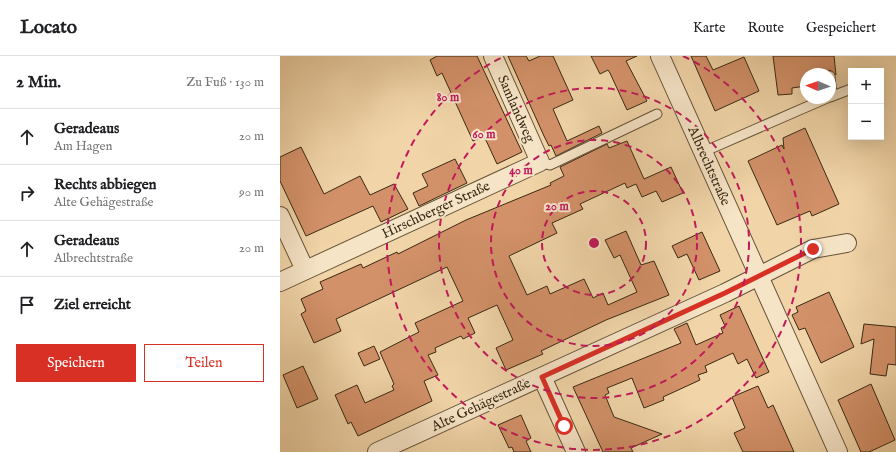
<!DOCTYPE html>
<html lang="de">
<head>
<meta charset="utf-8">
<style>
	body { margin:0; font-family:"IM FELL English",serif; background:#f6f6f6; color:#202124 }
	.controls { position:absolute; right:12px; top:12px; display:grid; overflow:hidden; border-radius:0px; box-shadow:0 4px 16px #0002 }
	.controls button { width:36px; height:36px; display:grid; place-items:center; padding:0; border:0; border-bottom:1px solid #e0e0e0; background:#fff; color:#202124; font:20px sans-serif }
	.compass { position:absolute; left:520px; top:12px; width:36px; height:36px; border-radius:50%; background:#fff; box-shadow:0 4px 16px #0002; rotate:272deg }
	.stop { position:absolute; width:12px; height:12px; margin:-9px; border:3px solid #d93025; border-radius:50%; background:#fff }
	.stop.end { background:#d93025; border-color:#fff; box-shadow:0 1px 4px #0008 }
	.list { margin:0; padding:0; list-style:none }
	h2 { display:flex; justify-content:space-between; align-items:center; height:52px; margin:0; padding:0 16px; font-size:17px }
	h2 small { font-size:13px; font-weight:400; color:#757577 }
	.list li { display:grid; grid-template-columns:26px 1fr auto; gap:12px; align-items:center; box-sizing:border-box; height:56px; padding:0 16px; border-top:1px solid #e0e0e0 }
	.list b { display:block; font-size:15px; white-space:nowrap }
	.list p { margin:0; font-size:13px; white-space:nowrap; color:#757577 }
	.list em { font-size:13px; font-style:normal; color:#757577 }
	.actions { display:flex; gap:8px; padding:12px 16px }
	.actions a { flex:1; padding:9px 0; border:1px solid #d93025; border-radius:0px; text-align:center; font-size:14px; color:#d93025 }
	.actions .main { background:#d93025; color:#fff }
	.icon { flex:none; width:22px; height:22px; fill:none; stroke:currentColor; stroke-width:2; stroke-linecap:round; stroke-linejoin:round }
	.map { position:relative; flex:none; width:616px; height:396px; overflow:hidden }
	header { display:flex; align-items:center; gap:24px; box-sizing:border-box; height:56px; padding:0 20px; background:#fff; border-bottom:1px solid #e0e0e0 }
	header strong { font-size:19px }
	nav { display:flex; gap:22px; margin-inline-start:auto; font-size:14px }
	main { display:flex }
	aside { flex:1; background:#fff }
	.map>svg:first-child { display:block }
	.building { fill:#d39169; stroke:#392913 }
	.lines { fill:none; stroke-linecap:round; stroke-linejoin:round }
	.lane-casing { stroke:#675438; stroke-width:11 }
	.street-casing { stroke:#675438; stroke-width:20 }
	.lane { stroke:#f6e4c7; stroke-width:9 }
	.street { stroke:#f6e4c7; stroke-width:18 }
	.route { stroke:#d93025; stroke-width:5 }
	.ring { fill:none; stroke:#c2185b; stroke-width:2; stroke-dasharray:7 5 }
	.labels { text-anchor:middle; dominant-baseline:central; stroke-width:4; stroke-linejoin:round; paint-order:stroke }
	.street-label { font-size:14px; fill:#392913; stroke:#f6e4c7 }
	.centre { fill:#c2185b; stroke:#f6e4c7; stroke-width:2 }
	.ring-label { font-size:12px; text-anchor:middle; font-weight:bold; fill:#c2185b; stroke:#f6e4c7; stroke-width:4; stroke-linejoin:round; paint-order:stroke }
</style>
</head>
<body>
<header>
<strong>Locato</strong>
<nav><a>Karte</a><a>Route</a><a>Gespeichert</a></nav>
</header>
<main>
<aside>
<h2>2 Min.<small>Zu Fuß · 130 m</small></h2>
<ul class="list">
<li><svg class="icon" aria-label="ahead" viewBox="0 0 24 24"><path d="M12 20V5M6 11l6-6 6 6"/></svg><div><b>Geradeaus</b><p>Am Hagen</p></div><em>20 m</em></li>
<li><svg class="icon" aria-label="right" viewBox="0 0 24 24"><path d="M7 20v-9h11M14 6l5 5-5 5"/></svg><div><b>Rechts abbiegen</b><p>Alte Gehägestraße</p></div><em>90 m</em></li>
<li><svg class="icon" aria-label="ahead" viewBox="0 0 24 24"><path d="M12 20V5M6 11l6-6 6 6"/></svg><div><b>Geradeaus</b><p>Albrechtstraße</p></div><em>20 m</em></li>
<li><svg class="icon" aria-label="arrive" viewBox="0 0 24 24"><path d="M6 21V4h12l-3 4 3 4H6"/></svg><div><b>Ziel erreicht</b></div></li>
</ul>
<div class="actions"><a class="main">Speichern</a><a>Teilen</a></div>
</aside>
<div class="map">
<svg width="616" height="396" viewBox="0 0 616 396">
	<rect width="100%" height="100%" fill="#f1d5a9"/>
	<filter id="stains"><feTurbulence type="fractalNoise" baseFrequency=".005" numOctaves="4"/><feColorMatrix values="0 0 0 0 .2 0 0 0 0 .09 0 0 0 0 .02 0 0 0 .5 -.17"/></filter>
	<radialGradient id="worn" r=".72"><stop offset=".6" stop-color="#630" stop-opacity="0"/><stop offset="1" stop-color="#630" stop-opacity=".3"/></radialGradient>
	<!-- building -->
	<g class="building">
		<polygon points="157,0 197,0 242,96 217,108 204,80 193,85 162,17 157,20 150,4"/>
		<polygon points="228,0 246,0 249,5 260,0 273,0 293,44 273,53 287,85 319,70 322,77 276,100 271,89 269,90 264,80"/>
		<polygon points="311,0 357,0 346,5 367,45 347,54 330,17 328,14 320,18"/>
		<polygon points="411,0 426,0 433,14 464,1 479,35 435,55"/>
		<polygon points="493,0 554,0 556,19 550,14 544,18 526,18 526,30 512,32 512,38 498,39"/>
		<polygon points="525,72 559,148 532,160 530,155 497,169 468,105 502,89 504,93 503,82"/>
		<polygon points="347,85 364,123 391,111 403,137 382,146 376,135 362,141 356,128 347,132 345,127 300,148 303,153 272,167 277,177 229,200 247,239 267,230 270,238 304,223 313,242 323,237 328,249 357,236 340,199 334,202 325,184 346,175 361,209 374,205 389,239 326,264 261,295 263,298 226,314 216,292 233,284 217,249 188,262 195,277 183,283 181,280 155,292 156,296 148,299 158,319 144,325 152,345 78,380 71,366 68,368 55,339 77,329 85,347 114,334 112,330 114,328 100,296 139,276 135,267 183,245 167,211 56,263 61,275 34,287 21,258 26,255 21,243 43,233 40,226 81,208 83,212 117,196 118,198 186,164 271,129 270,127 284,120 280,111 327,88 329,92"/>
		<polygon points="21,91 44,138 80,120 90,139 114,128 128,153 101,166 93,150 26,180 0,125 0,101"/>
		<polygon points="175,103 187,127 139,150 133,137 148,130 142,118"/>
		<polygon points="422,176 440,215 419,224 407,198 398,202 392,190"/>
		<polygon points="549,236 574,291 541,307 525,272 519,274 512,259 518,256 516,251"/>
		<polygon points="459,250 489,316 476,322 467,303 458,308 453,297 425,310 427,316 418,319 420,324 383,341 384,344 364,352 352,322 327,332 329,337 325,339 334,361 382,378 351,392 353,396 323,396 293,331 401,287 394,273 407,267 416,289 443,277 441,272 445,270 440,259"/>
		<polygon points="584,268 616,271 616,309 608,308 606,320 590,318 594,283 581,288"/>
		<polygon points="94,290 100,303 84,310 78,297"/>
		<polygon points="23,310 38,343 17,352 3,319"/>
		<polygon points="591,328 615,384 589,396 581,396 558,344"/>
		<polygon points="478,330 488,352 493,349 514,396 463,396 454,377 465,372 452,341"/>
		<polygon points="241,359 251,382 246,385 251,396 234,396 232,391 229,392 218,369"/>
	</g>
	<g class="lines">
		<defs>
			<g id="lane">
				<polyline points="550,20 552,40"/>
				<polyline points="550,41 571,33"/>
				<polyline points="423,96 547,42"/>
				<polyline points="260,106 270,109 377,58"/>
			</g>
			<g id="street">
				<polyline points="380,0 558,396"/>
				<polyline points="0,160 25,214"/>
				<polyline points="0,226 260,106 213,0"/>
				<polyline points="262,321 296,396"/>
				<polyline points="97,396 445,237 533,193 567,187"/>
			</g>
		</defs>
		<!-- lane casing -->
		<use href="#lane" class="lane-casing"/>
		<!-- street casing -->
		<use href="#street" class="street-casing"/>
		<!-- lane -->
		<use href="#lane" class="lane"/>
		<!-- street -->
		<use href="#street" class="street"/>
	</g>
	<g class="lines">
		<!-- route -->
		<polyline class="route" points="284,370 262,321 445,237 533,193"/>
	</g>
	<!-- distance rings -->
	<g class="ring">
		<circle cx="314" cy="187" r="52"/>
		<circle cx="314" cy="187" r="103"/>
		<circle cx="314" cy="187" r="155"/>
		<path d="M403 0A207 207 0 1 1 225 0"/>
	</g>
	<g class="labels">
		<!-- street labels -->
		<g class="street-label">
			<text transform="translate(236 53) rotate(66)">Samlandweg</text>
			<text transform="translate(429 110) rotate(66)">Albrechtstraße</text>
			<text transform="translate(156 154) rotate(-25)">Hirschberger Straße</text>
			<text transform="translate(201 349) rotate(-25)">Alte Gehägestraße</text>
		</g>
	</g>
	<circle cx="314" cy="187" r="6" class="centre"/>
	<g class="ring-label">
		<text x="168" y="45">80 m</text>
		<text x="204" y="82">60 m</text>
		<text x="241" y="118">40 m</text>
		<text x="277" y="154">20 m</text>
	</g>
	<rect width="100%" height="100%" filter="url(#stains)"/>
	<rect width="100%" height="100%" fill="url(#worn)"/>
</svg>
<div class="controls">
<button>+</button>
<button>−</button>
</div>
<svg class="compass" viewBox="-18 -18 36 36"><path d="M0-13l5 13h-10z" fill="#e53935"/><path d="M0 13l5-13h-10z" fill="#757577"/></svg>
<div class="stop" style="left:284px;top:370px"></div>
<div class="stop end" style="left:533px;top:193px"></div>
</div>
</main>
</body>
</html>
